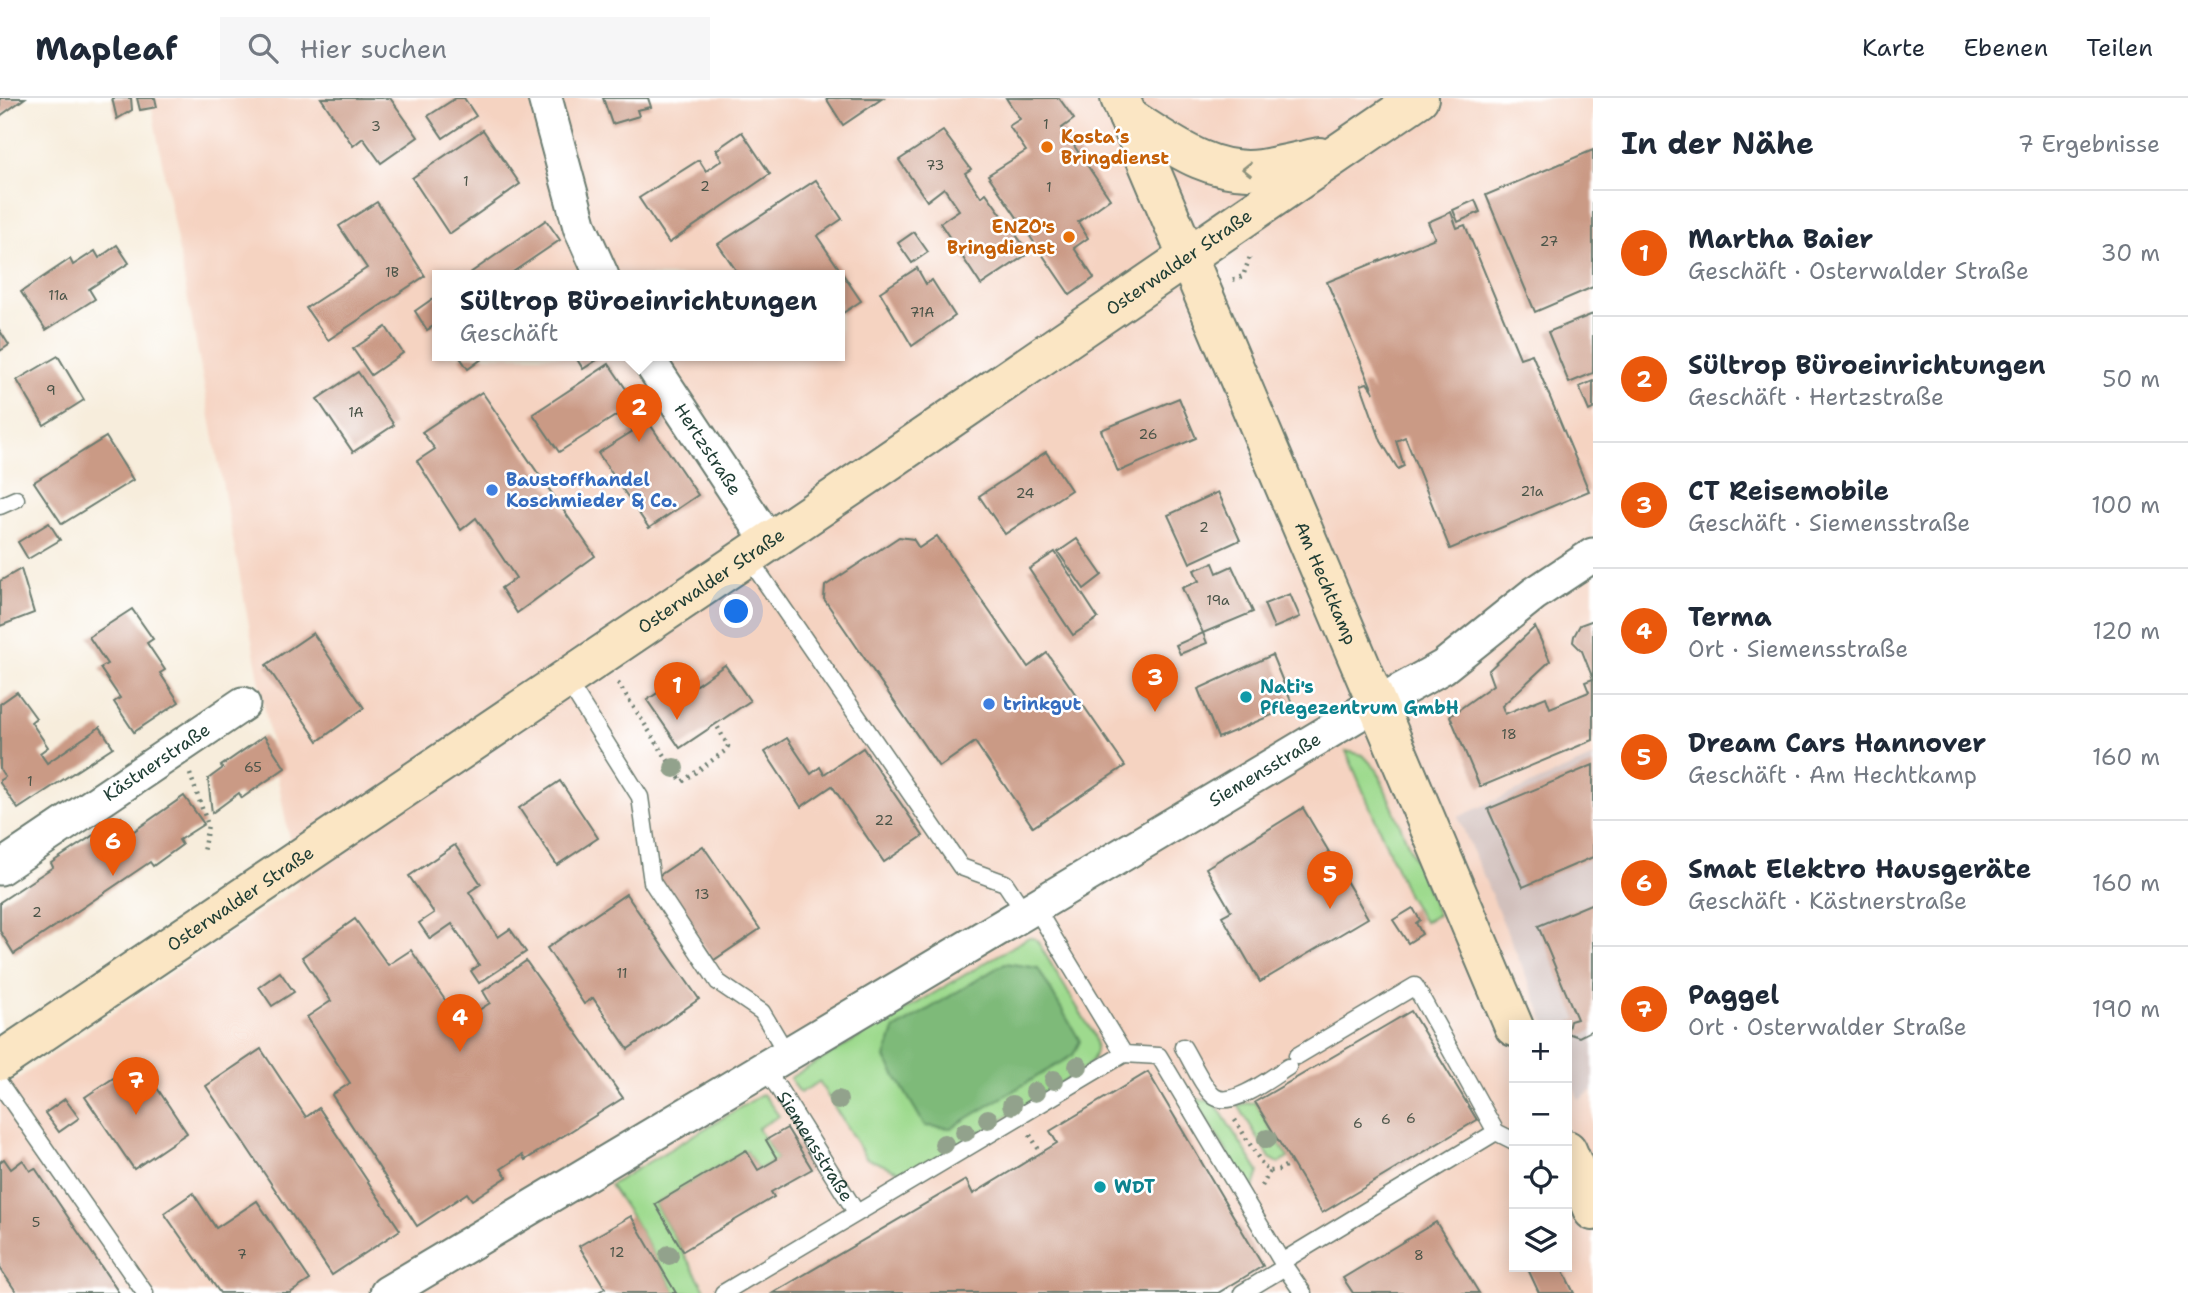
<!DOCTYPE html>
<html lang="de">
<head>
<meta charset="utf-8">
<style>
	body { margin:0; font-family:"Shantell Sans",sans-serif; background:#f6f6f7; color:#1f2937 }
	.controls { position:absolute; right:21px; bottom:21px; display:grid; overflow:hidden; border-radius:0px; box-shadow:0 4px 18px #0003 }
	.controls button { width:63px; height:63px; display:grid; place-items:center; padding:0; border:0; border-bottom:2px solid #e0e1e3; background:#fff; color:#1f2937; font:35px sans-serif }
	.you { position:absolute; left:737px; top:514px; width:24px; height:24px; margin:-18px; border:5px solid #fff; border-radius:50%; background:#1a73e8; box-shadow:0 0 0 10px #1a73e833 }
	.badge { display:grid; place-items:center; width:46px; height:46px; border-radius:50%; background:#ea580c; color:#fff; font-size:23px; font-weight:700 }
	.pin { position:absolute; translate:-50% -58px; filter:drop-shadow(0 2px 4px #0008) }
	.pin::after { content:''; position:absolute; top:37px; width:24px; height:21px; background:inherit; clip-path:polygon(0 0,100% 0,50% 100%) }
	.popup { position:absolute; left:432px; top:172px; width:413px; height:91px; box-sizing:border-box; display:grid; place-content:center; border-radius:0px; background:#fff; filter:drop-shadow(0 2px 5px #0005); font-size:23px; white-space:nowrap; color:#747a83 }
	.popup b { font-size:26px; color:#1f2937 }
	.popup::after { content:''; position:absolute; left:50%; top:100%; margin-left:-14px; border:14px solid transparent; border-top-color:#fff }
	.list { margin:0; padding:0; list-style:none }
	h2 { display:flex; justify-content:space-between; align-items:center; height:91px; margin:0; padding:0 28px; font-size:30px }
	h2 small { font-size:23px; font-weight:400; color:#747a83 }
	.list li { display:grid; grid-template-columns:46px 1fr auto; gap:21px; align-items:center; box-sizing:border-box; height:126px; padding:0 28px; border-top:2px solid #e0e1e3 }
	.list b { display:block; font-size:26px; white-space:nowrap }
	.list p { margin:0; font-size:23px; white-space:nowrap; color:#747a83 }
	.list em { font-size:23px; font-style:normal; color:#747a83 }
	.icon { flex:none; width:38px; height:38px; fill:none; stroke:currentColor; stroke-width:2; stroke-linecap:round; stroke-linejoin:round }
	.map { position:relative; flex:none; width:1593px; height:1195px; overflow:hidden }
	header { display:flex; align-items:center; gap:42px; box-sizing:border-box; height:98px; padding:0 35px; background:#fff; border-bottom:2px solid #e0e1e3 }
	header strong { font-size:33px }
	nav { display:flex; gap:38px; margin-inline-start:auto; font-size:24px }
	.search { width:490px; height:63px; background:#f6f6f7; display:flex; align-items:center; gap:18px; box-sizing:border-box; padding:0 24px; border-radius:0px; color:#747a83; font-size:26px }
	main { display:flex }
	aside { flex:1; background:#fff }
	.map>svg:first-child { display:block }
	.built { fill:#f5d3c1; fill-rule:evenodd }
	.industrial { fill:#d1c0bc }
	.green { fill:#9eda8e; stroke:#5e8c61; stroke-width:2 }
	.forest { fill:#7eba79; stroke:#4e7c56; stroke-width:2 }
	.building { fill:#ca9a85 }
	.lines { fill:none; stroke-linecap:round; stroke-linejoin:round }
	.lane-casing { stroke:#6b7b6f; stroke-width:19 }
	.street-casing { stroke:#6b7b6f; stroke-width:37 }
	.secondary-casing { stroke:#6b7b6f; stroke-width:42 }
	.path { stroke:#6b7b6f; stroke-width:4.5; stroke-dasharray:2 5; stroke-linecap:butt }
	.lane { stroke:#fff; stroke-width:16 }
	.street { stroke:#fff; stroke-width:33 }
	.secondary { stroke:#fbe6c4; stroke-width:38 }
	.tree { fill:#92a28c }
	.oneway { stroke:#8d927c }
	.food-dot { fill:#e8710a; stroke:#fff; stroke-width:2.5 }
	.shop-dot { fill:#3f7fe0; stroke:#fff; stroke-width:2.5 }
	.culture-dot { fill:#0f9aa8; stroke:#fff; stroke-width:2.5 }
	.labels { text-anchor:middle; dominant-baseline:central; stroke-width:5; stroke-linejoin:round; paint-order:stroke }
	.number-label { font-size:14px; fill:#4a5448 }
	.food-label { font-size:18px; font-weight:bold; fill:#c56008; stroke:#fff; text-anchor:start }
	.street-label { font-size:18px; fill:#1f3d34; stroke:#fff }
	.shop-label { font-size:18px; font-weight:bold; fill:#366cbe; stroke:#fff; text-anchor:start }
	.culture-label { font-size:18px; font-weight:bold; fill:#0d838f; stroke:#fff; text-anchor:start }
</style>
</head>
<body>
<header>
<strong>Mapleaf</strong>
<div class="search"><svg class="icon" aria-label="search" viewBox="0 0 24 24"><circle cx="10" cy="10" r="6"/><path d="M15 15l6 6"/></svg>Hier suchen</div>
<nav><a>Karte</a><a>Ebenen</a><a>Teilen</a></nav>
</header>
<main>
<div class="map">
<svg width="1593" height="1195" viewBox="0 0 1593 1195">
	<rect width="100%" height="100%" fill="#fff"/>
	<filter id="ink" filterUnits="userSpaceOnUse"><feTurbulence type="fractalNoise" baseFrequency=".0143" numOctaves="2"/><feDisplacementMap in="SourceGraphic" scale="14" xChannelSelector="R" yChannelSelector="G"/><feConvolveMatrix kernelMatrix="1 2 1 2 8 2 1 2 1" color-interpolation-filters="sRGB"/></filter>
	<filter id="wash" filterUnits="userSpaceOnUse"><feTurbulence type="fractalNoise" baseFrequency=".00686" numOctaves="4" result="noise"/><feDisplacementMap in="SourceGraphic" scale="28" xChannelSelector="R" yChannelSelector="G"/><feGaussianBlur stdDeviation="1.57" result="paint"/><feColorMatrix in="noise" values="0 0 0 0 0 0 0 0 0 0 0 0 0 0 0 0 0 1.4 0 .05"/><feComposite in="paint" operator="in"/></filter>
	<g filter="url(#wash)">
		<rect width="100%" height="100%" fill="#f7eddc"/>
		<!-- built -->
		<path class="built" d="M150 0H1593V1195H0V993L298 788ZM438 178H840V258H438ZM1514 927H1567V1169H1514Z"/>
		<!-- industrial -->
		<polygon class="industrial" points="1593,659 1593,992 1579,1002 1567,974 1567,927 1547,927 1458,719"/>
		<!-- green -->
		<g class="green">
			<polygon points="1346,653 1363,657 1377,672 1438,817 1424,824 1408,798"/>
			<path d="M1029 839 1036 841 1094 937C1099 950 1096 961 1085 970L910 1078 866 1060 819 984 800 995 790 980Z"/>
			<polygon points="763,996 779,1018 758,1030 777,1061 758,1072 746,1052 655,1106 707,1195 676,1195 631,1118 610,1087"/>
			<polygon points="1193,999 1215,1005 1259,1074 1254,1089 1250,1091"/>
			<polygon points="1255,1004 1288,1060 1279,1065 1270,1060 1238,1007"/>
		</g>
		<!-- forest -->
		<polygon class="forest" points="1005,865 1038,870 1080,943 1073,957 951,1030 925,1028 885,960 894,932"/>
		<g id="blocks">
			<!-- building -->
			<g class="building">
				<polygon points="0,0 25,0 0,18"/>
				<polygon points="112,0 131,0 132,12 117,21"/>
				<polygon points="137,0 155,0 157,9 140,12"/>
				<polygon points="321,0 390,0 418,39 381,65 363,40 353,48"/>
				<polygon points="456,0 464,0 476,18 443,40 428,18"/>
				<polygon points="603,0 648,0 651,9 637,12 639,18 612,26"/>
				<polygon points="826,0 883,0 843,27"/>
				<polygon points="1006,0 1059,0 1074,21 1062,30 1110,101 1078,124 1088,140 1074,150 1094,180 1070,197 988,77 1026,53 1009,28 1020,21"/>
				<polygon points="483,32 520,86 449,136 412,80"/>
				<polygon points="943,33 971,71 965,75 981,99 986,95 1029,155 981,187 940,125 959,112 944,90 927,103 899,62"/>
				<polygon points="742,34 770,76 669,145 639,100 699,62 706,73 722,62 716,52"/>
				<polygon points="1593,52 1593,189 1535,214 1486,97"/>
				<polygon points="816,82 842,121 817,138 861,203 840,217 840,178 740,178 718,146"/>
				<polygon points="1475,102 1480,114 1458,124 1453,112"/>
				<polygon points="377,104 425,178 328,242 306,210 367,170 339,128"/>
				<polygon points="1451,114 1457,130 1465,127 1520,260 1532,256 1589,393 1450,451 1405,339 1396,343 1404,368 1398,371 1381,343 1361,287 1367,285 1374,295 1327,184 1435,140 1428,124"/>
				<polygon points="546,122 560,142 507,178 466,178"/>
				<polygon points="914,134 928,154 912,165 898,145"/>
				<polygon points="117,147 129,165 89,191 95,201 46,232 21,194 70,161 73,167 95,153 99,160"/>
				<polygon points="917,170 926,186 932,182 955,218 912,248 880,194"/>
				<polygon points="438,197 438,225 427,232 415,213"/>
				<polygon points="1593,216 1593,275 1569,285 1548,234"/>
				<polygon points="386,229 403,255 371,277 353,251"/>
				<polygon points="0,233 9,247 0,253"/>
				<polygon points="58,258 84,302 44,327 17,282"/>
				<polygon points="459,258 486,258 468,271"/>
				<polygon points="575,258 603,258 583,271"/>
				<polygon points="609,266 698,397 649,430 598,355 633,333 620,315 559,354 533,316"/>
				<polygon points="358,274 394,327 353,354 317,301"/>
				<polygon points="1593,283 1593,311 1589,313 1579,289"/>
				<polygon points="482,294 595,458 517,515 501,490 516,480 476,420 461,432 417,363 435,351 422,334"/>
				<polygon points="1179,300 1196,340 1118,374 1101,332"/>
				<polygon points="106,339 133,382 62,426 34,384"/>
				<polygon points="1046,354 1071,392 1005,436 979,398"/>
				<polygon points="1218,394 1240,442 1190,465 1168,417"/>
				<polygon points="49,425 60,442 28,461 18,444"/>
				<polygon points="937,438 1028,569 1047,555 1125,668 1033,729 975,644 939,669 824,501 825,488 899,439 913,441 919,450"/>
				<polygon points="1077,441 1102,477 1084,491 1058,454"/>
				<polygon points="1055,454 1098,520 1073,537 1029,471"/>
				<polygon points="1213,465 1217,475 1232,468 1253,514 1203,535 1182,490 1199,483 1194,472"/>
				<polygon points="21,471 34,515 0,528 0,483"/>
				<polygon points="1290,496 1300,519 1274,530 1264,506"/>
				<polygon points="132,511 153,541 147,545 165,572 160,575 179,604 134,634 114,604 120,600 100,570 107,566 89,539"/>
				<polygon points="1591,523 1593,523 1593,642 1480,689 1450,618 1493,587 1488,573 1535,529 1550,563 1502,608 1505,616 1546,599 1550,610 1589,594 1585,584 1593,581 1582,553 1573,544 1574,538 1580,527"/>
				<polygon points="313,535 364,610 318,643 266,567"/>
				<polygon points="1203,535 1207,545 1180,556 1176,547"/>
				<polygon points="1272,557 1293,608 1218,640 1198,591"/>
				<polygon points="725,567 750,603 680,650 647,602 668,588 676,601"/>
				<polygon points="17,594 36,620 31,624 48,649 40,655 47,665 100,629 113,649 18,711 0,685 0,682 5,679 0,671 0,606"/>
				<polygon points="264,638 285,670 242,700 239,695 212,715 208,681 223,670 221,668"/>
				<polygon points="787,640 811,676 820,669 824,676 863,650 923,738 884,764 832,688 801,709 765,654"/>
				<polygon points="1593,667 1593,759 1523,789 1488,711"/>
				<polygon points="560,683 598,740 557,767 519,710"/>
				<polygon points="184,698 204,726 179,742 182,747 153,768 150,764 14,856 0,833 0,804 53,769 51,765 121,719 131,735"/>
				<polygon points="1303,710 1368,820 1260,884 1222,818 1231,813 1206,770"/>
				<polygon points="455,747 481,786 469,794 498,839 510,831 526,854 479,885 471,873 479,867 452,826 430,841 419,825 434,815 409,778"/>
				<polygon points="703,748 760,831 714,862 657,779"/>
				<polygon points="626,796 699,901 628,951 593,900 584,906 547,850"/>
				<polygon points="1593,805 1593,932 1579,939 1567,935 1570,923 1577,921 1538,828"/>
				<polygon points="1413,810 1420,822 1416,825 1422,836 1408,845 1393,822"/>
				<polygon points="355,821 388,867 411,852 460,924 490,905 483,893 526,863 623,1000 525,1062 522,1057 501,1071 507,1079 472,1102 467,1095 417,1128 332,997 350,985 307,919 331,903 302,859"/>
				<polygon points="280,874 294,894 272,908 259,889"/>
				<polygon points="1411,913 1477,1022 1322,1115 1255,1004"/>
				<polygon points="261,951 306,1019 319,1010 400,1132 332,1177 206,988"/>
				<polygon points="139,963 187,1035 134,1071 85,999"/>
				<polygon points="1148,974 1263,1168 1218,1195 773,1195 966,1082 973,1096 1057,1045 1050,1033"/>
				<polygon points="65,1001 79,1020 59,1034 45,1015"/>
				<polygon points="787,1030 812,1071 771,1094 774,1099 683,1153 655,1106 746,1052 758,1072 777,1061 766,1042"/>
				<polygon points="4,1061 11,1071 23,1062 30,1073 35,1070 119,1195 17,1195 0,1170 0,1064"/>
				<polygon points="193,1095 216,1130 257,1103 310,1182 290,1195 220,1195 164,1115"/>
				<polygon points="631,1118 656,1161 676,1195 597,1195 605,1190 579,1148"/>
				<polygon points="1436,1124 1479,1195 1353,1195 1343,1180"/>
				<polygon points="1527,1169 1561,1169 1574,1195 1539,1195"/>
			</g>
		</g>
	</g>
	<g filter="url(#ink)">
		<use href="#blocks" fill-opacity="0" stroke="#6b7b6f" stroke-width="2"/>
		<g class="lines">
			<defs>
				<g id="lane">
					<polyline points="0,408 16,401"/>
					<polyline points="748,459 961,769 1005,785 1025,815"/>
					<polyline points="566,581 640,699 652,784 718,884 762,914 787,956"/>
					<polyline points="1035,809 1124,956 1159,958 1285,1169 1303,1195"/>
					<path d="M1183 949C1190 960 1205 993 1215 999 1233 1010 1272 979 1288 969"/>
					<polyline points="1297,958 1415,888 1496,1034 1514,1043"/>
					<path id="s1" d="M763 970 777 988 856 1114"/>
					<polyline points="0,986 145,1195"/>
					<polyline points="1283,1163 1496,1034"/>
					<polyline points="723,1195 1124,956"/>
					<polyline points="1242,1195 1285,1169"/>
				</g>
				<g id="street">
					<polyline points="545,0 580,129 602,178"/>
					<path id="s2" d="M646 258 769 444"/>
					<path id="s3" d="M0 770 243 606"/>
					<path id="s4" d="M387 1195 1360 615 1443 569 1534 496 1593 457"/>
				</g>
				<g id="secondary">
					<path id="s5" d="M1120 0 1514 929"/>
					<path d="M1128 19C1168 44 1210 78 1261 71 1280 68 1300 63 1319 59"/>
					<path id="s6" d="M0 963 880 369 1419 0"/>
					<polyline points="1567,1052 1593,1113"/>
				</g>
			</defs>
			<!-- lane casing -->
			<use href="#lane" class="lane-casing"/>
			<!-- street casing -->
			<use href="#street" class="street-casing"/>
			<!-- secondary casing -->
			<use href="#secondary" class="secondary-casing"/>
			<!-- path -->
			<g class="path">
				<polyline points="1233,182 1243,178 1251,156"/>
				<polyline points="618,585 682,684 725,653 728,648 716,626"/>
				<polyline points="190,676 208,727 203,754"/>
				<polyline points="1235,1022 1264,1069 1270,1073 1278,1072 1291,1065"/>
				<polyline points="1030,1037 1041,1055"/>
				<polyline points="1262,1088 1270,1073"/>
			</g>
			<!-- lane -->
			<use href="#lane" class="lane"/>
			<!-- street -->
			<use href="#street" class="street"/>
			<!-- secondary -->
			<use href="#secondary" class="secondary"/>
		</g>
		<!-- trees -->
		<g class="tree">
			<circle cx="674" cy="670" r="10"/>
			<circle cx="1078" cy="968" r="10"/>
			<circle cx="1054" cy="982" r="10"/>
			<circle cx="1035" cy="994" r="10"/>
			<circle cx="838" cy="1002" r="10"/>
			<circle cx="1012" cy="1007" r="10"/>
			<circle cx="988" cy="1021" r="10"/>
			<circle cx="965" cy="1034" r="10"/>
			<circle cx="1267" cy="1041" r="10"/>
			<circle cx="944" cy="1046" r="10"/>
			<circle cx="669" cy="1157" r="10"/>
		</g>
		<!-- one-way arrows -->
		<defs><path id="oneway-chevron" d="M-2-3.5L2.5 0L-2 3.5" fill="none" stroke-width="1.6" stroke-linecap="round" stroke-linejoin="round" transform="scale(1.75)"/></defs>
		<use class="oneway" href="#oneway-chevron" transform="translate(1247 71) rotate(-180)"/>
	</g>
	<!-- markers -->
	<g class="food-dot">
		<circle cx="1047" cy="49" r="7"/>
		<circle cx="1069" cy="139" r="7"/>
	</g>
	<g class="shop-dot">
		<circle cx="492" cy="392" r="7"/>
		<circle cx="989" cy="606" r="7"/>
	</g>
	<g class="culture-dot">
		<circle cx="1246" cy="599" r="7"/>
		<circle cx="1100" cy="1089" r="7"/>
	</g>
	<g class="labels">
		<!-- number labels -->
		<g class="number-label">
			<text x="1046" y="26">1</text>
			<text x="376" y="28">3</text>
			<text x="935" y="67">73</text>
			<text x="466" y="83">1</text>
			<text x="705" y="88">2</text>
			<text x="1049" y="89">1</text>
			<text x="1549" y="143">27</text>
			<text x="392" y="174">1B</text>
			<text x="58" y="197">11a</text>
			<text x="922" y="214">71A</text>
			<text x="51" y="292">9</text>
			<text x="356" y="314">1A</text>
			<text x="1148" y="336">26</text>
			<text x="1532" y="393">21a</text>
			<text x="1025" y="395">24</text>
			<text x="1204" y="429">2</text>
			<text x="1218" y="502">19a</text>
			<text x="1509" y="636">18</text>
			<text x="253" y="669">65</text>
			<text x="30" y="683">1</text>
			<text x="884" y="722">22</text>
			<text x="702" y="796">13</text>
			<text x="37" y="814">2</text>
			<text x="622" y="875">11</text>
			<text x="1411" y="1020">6</text>
			<text x="1386" y="1021">6</text>
			<text x="1358" y="1025">6</text>
			<text x="36" y="1124">5</text>
			<text x="617" y="1154">12</text>
			<text x="242" y="1156">7</text>
			<text x="1419" y="1157">8</text>
		</g>
		<!-- food labels -->
		<g class="food-label">
			<text x="1061" y="39">Kosta´s<tspan x="1061" dy="21">Bringdienst</tspan></text>
			<text x="1055" y="129" text-anchor="end">ENZO's<tspan x="1055" dy="21">Bringdienst</tspan></text>
		</g>
		<!-- street labels -->
		<g class="street-label">
			<text stroke="none"><textPath href="#s6" startOffset="1424">Osterwalder Straße</textPath></text>
			<text stroke="none"><textPath href="#s2" startOffset="112">Hertzstraße</textPath></text>
			<text stroke="none"><textPath href="#s6" startOffset="858">Osterwalder Straße</textPath></text>
			<text stroke="none"><textPath href="#s5" startOffset="527">Am Hechtkamp</textPath></text>
			<text stroke="none"><textPath href="#s3" startOffset="189">Kästnerstraße</textPath></text>
			<text stroke="none"><textPath href="#s4" startOffset="1022">Siemensstraße</textPath></text>
			<text stroke="none"><textPath href="#s6" startOffset="290">Osterwalder Straße</textPath></text>
			<text stroke="none"><textPath href="#s1" startOffset="94">Siemensstraße</textPath></text>
		</g>
		<!-- shop labels -->
		<g class="shop-label">
			<text x="506" y="382">Baustoffhandel<tspan x="506" dy="21">Koschmieder &amp; Co.</tspan></text>
			<text x="1003" y="606">trinkgut</text>
		</g>
		<!-- culture labels -->
		<g class="culture-label">
			<text x="1260" y="589">Nati's<tspan x="1260" dy="21">Pflegezentrum GmbH</tspan></text>
			<text x="1114" y="1089">WDT</text>
		</g>
	</g>
</svg>
<div class="controls">
<button>+</button>
<button>−</button>
<button><svg class="icon" aria-label="locate" viewBox="0 0 24 24"><circle cx="12" cy="12" r="6"/><path d="M12 2v4M12 18v4M2 12h4M18 12h4"/></svg></button>
<button><svg class="icon" aria-label="layers" viewBox="0 0 24 24"><path d="M12 4l9 5-9 5-9-5zM3 14l9 5 9-5"/></svg></button>
</div>
<div class="you"></div>
<div class="pin badge" style="left:677px;top:622px">1</div>
<div class="pin badge" style="left:639px;top:344px">2</div>
<div class="popup"><b>Sültrop Büroeinrichtungen</b>Geschäft</div>
<div class="pin badge" style="left:1155px;top:614px">3</div>
<div class="pin badge" style="left:460px;top:954px">4</div>
<div class="pin badge" style="left:1330px;top:811px">5</div>
<div class="pin badge" style="left:113px;top:778px">6</div>
<div class="pin badge" style="left:136px;top:1017px">7</div>
</div>
<aside>
<h2>In der Nähe<small>7 Ergebnisse</small></h2>
<ul class="list">
<li><span class="badge">1</span><div><b>Martha Baier</b><p>Geschäft · Osterwalder Straße</p></div><em>30 m</em></li>
<li><span class="badge">2</span><div><b>Sültrop Büroeinrichtungen</b><p>Geschäft · Hertzstraße</p></div><em>50 m</em></li>
<li><span class="badge">3</span><div><b>CT Reisemobile</b><p>Geschäft · Siemensstraße</p></div><em>100 m</em></li>
<li><span class="badge">4</span><div><b>Terma</b><p>Ort · Siemensstraße</p></div><em>120 m</em></li>
<li><span class="badge">5</span><div><b>Dream Cars Hannover</b><p>Geschäft · Am Hechtkamp</p></div><em>160 m</em></li>
<li><span class="badge">6</span><div><b>Smat Elektro Hausgeräte</b><p>Geschäft · Kästnerstraße</p></div><em>160 m</em></li>
<li><span class="badge">7</span><div><b>Paggel</b><p>Ort · Osterwalder Straße</p></div><em>190 m</em></li>
</ul>
</aside>
</main>
</body>
</html>
